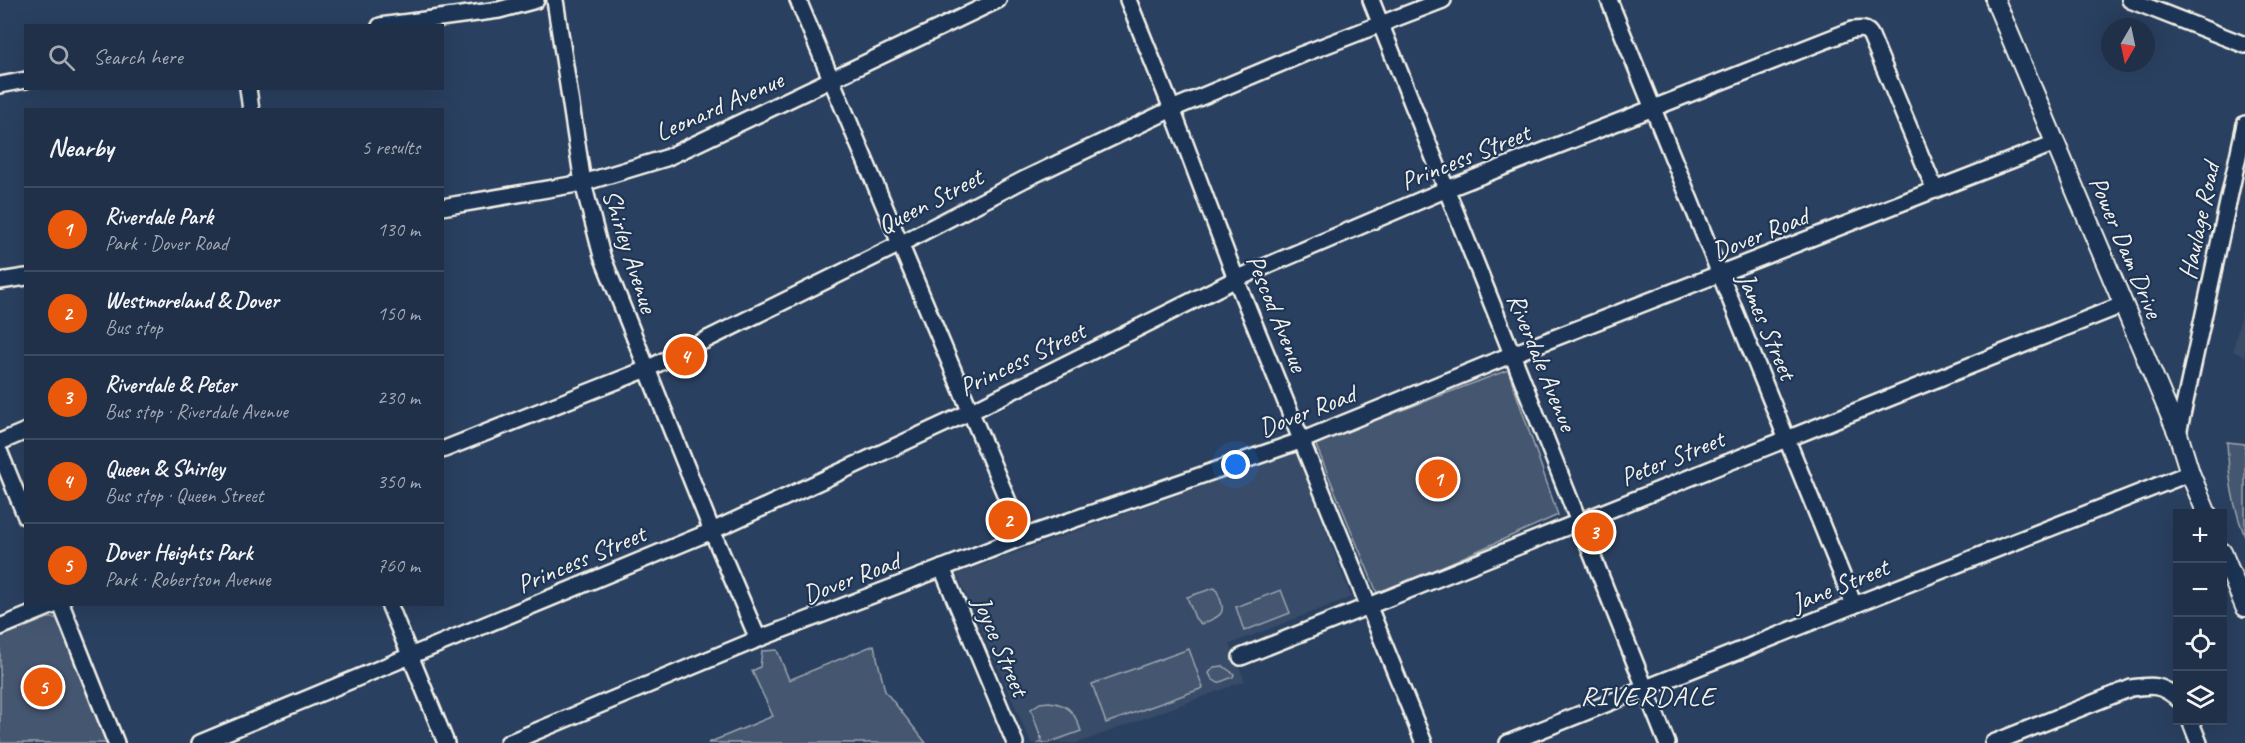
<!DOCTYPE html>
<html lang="en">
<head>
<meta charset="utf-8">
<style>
	body { margin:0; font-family:Caveat,sans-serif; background:#28384f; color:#f1f3f6 }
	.controls { position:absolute; right:18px; bottom:18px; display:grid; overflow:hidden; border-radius:0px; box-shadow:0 6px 24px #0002 }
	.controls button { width:54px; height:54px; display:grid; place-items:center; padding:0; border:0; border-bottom:2px solid #3d4b60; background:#203048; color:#f1f3f6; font:30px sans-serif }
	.compass { position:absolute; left:2101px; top:18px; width:54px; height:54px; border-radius:50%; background:#203048; box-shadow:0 6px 24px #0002; rotate:189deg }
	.you { position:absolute; left:1236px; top:465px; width:21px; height:21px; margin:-15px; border:4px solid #fff; border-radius:50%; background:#1a73e8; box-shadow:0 0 0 9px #1a73e833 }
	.badge { display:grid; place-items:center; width:39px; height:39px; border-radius:50%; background:#ea580c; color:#fff; font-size:20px; font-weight:700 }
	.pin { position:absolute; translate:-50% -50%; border:3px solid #fff; box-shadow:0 2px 6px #0006 }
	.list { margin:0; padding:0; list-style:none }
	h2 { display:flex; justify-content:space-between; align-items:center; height:78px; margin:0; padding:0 24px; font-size:26px }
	h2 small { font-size:20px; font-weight:400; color:#a2a9b4 }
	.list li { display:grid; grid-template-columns:39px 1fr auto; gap:18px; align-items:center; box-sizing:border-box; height:84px; padding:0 24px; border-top:2px solid #3d4b60 }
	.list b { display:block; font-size:22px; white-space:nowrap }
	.list p { margin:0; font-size:20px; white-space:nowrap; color:#a2a9b4 }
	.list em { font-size:20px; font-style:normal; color:#a2a9b4 }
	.icon { flex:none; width:33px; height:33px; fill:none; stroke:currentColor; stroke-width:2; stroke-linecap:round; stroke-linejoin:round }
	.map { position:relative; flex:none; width:2245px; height:743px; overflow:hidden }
	.search { position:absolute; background:#203048; box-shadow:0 6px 24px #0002; left:24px; top:24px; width:420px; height:66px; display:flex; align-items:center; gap:15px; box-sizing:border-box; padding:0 21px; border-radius:0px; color:#a2a9b4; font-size:22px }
	.panel { position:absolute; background:#203048; box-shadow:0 6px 24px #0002; left:24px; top:108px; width:420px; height:498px; border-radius:0px }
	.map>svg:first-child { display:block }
	.built { fill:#374c69 }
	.green { fill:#445771; stroke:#9ca4ac; stroke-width:1.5 }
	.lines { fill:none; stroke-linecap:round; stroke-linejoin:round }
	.minor-casing { stroke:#f4f1e8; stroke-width:20 }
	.major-casing { stroke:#f4f1e8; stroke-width:22 }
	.minor { stroke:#1d3557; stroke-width:15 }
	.major { stroke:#1d3557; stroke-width:18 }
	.labels { text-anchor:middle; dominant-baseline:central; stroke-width:4.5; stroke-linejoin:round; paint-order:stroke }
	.street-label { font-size:26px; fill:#f4f1e8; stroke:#1d3557 }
	.neighbourhood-label { font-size:27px; letter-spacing:1.5px; fill:#f4f1e8; stroke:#1d3557 }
</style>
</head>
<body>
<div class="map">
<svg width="2245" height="743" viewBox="0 0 2245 743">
	<rect width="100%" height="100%" fill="#2a4060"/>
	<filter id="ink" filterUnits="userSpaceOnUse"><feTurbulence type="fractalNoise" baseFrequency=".0167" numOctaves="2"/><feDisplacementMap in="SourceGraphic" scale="12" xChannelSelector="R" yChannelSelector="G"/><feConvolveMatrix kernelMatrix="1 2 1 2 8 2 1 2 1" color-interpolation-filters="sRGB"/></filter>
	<g filter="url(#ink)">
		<!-- built -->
		<g class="built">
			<polygon points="2245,299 2245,357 2233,351"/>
			<polygon points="1296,452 1351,597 1230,644 1245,681 1078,743 1031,743 957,574"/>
		</g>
		<!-- green -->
		<g class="green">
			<polygon points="1508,370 1558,515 1378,595 1315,443"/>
			<path d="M2227 442 2245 444V537C2232 504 2229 478 2227 442Z"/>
			<path d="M1214 588 1216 589C1226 612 1226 615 1201 624L1195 618 1187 597Z"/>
			<polygon points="1281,590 1290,613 1244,631 1236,607"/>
			<polygon points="48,618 56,618 61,622 107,743 0,743 0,637"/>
			<polygon points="874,645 885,691 926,743 708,743 773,716 752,671 760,667 762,651 777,650 789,680"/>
			<polygon points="1189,649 1203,688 1106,723 1092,684"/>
			<polygon points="1223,666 1234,674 1233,677 1218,683 1212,679 1209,673 1214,667"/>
			<path d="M1049 702C1069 704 1075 713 1081 731L1048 743H1039L1042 741 1031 709 1040 703Z"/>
		</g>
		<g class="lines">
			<defs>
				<g id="minor">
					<polyline points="555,0 583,183 602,256 712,531 758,639"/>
					<polyline points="798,0 1023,537"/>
					<polyline points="1128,0 1172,109 1236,279 1424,743"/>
					<polyline points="1371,0 1667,743"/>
					<polyline points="1609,0 1854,605"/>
					<polyline points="2130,0 2245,45"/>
					<polyline points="380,26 499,10 536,0"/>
					<polyline points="0,85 26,80"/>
					<polyline points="248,88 251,110"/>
					<polyline points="442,207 583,183 666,158 998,0"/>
					<polyline points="0,281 26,277"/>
					<polyline points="2178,434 2245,124"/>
					<polyline points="0,442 26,431"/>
					<polyline points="442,450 647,369 902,243 1025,179 1172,109 1303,54 1443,0"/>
					<polyline points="0,453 26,517"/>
					<polyline points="942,568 1015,743"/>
					<polyline points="61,604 116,743"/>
					<polyline points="389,604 446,743"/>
					<polyline points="0,627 56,604"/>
					<polyline points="1241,657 2122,305"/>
					<polyline points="2190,720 2199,743"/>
					<path d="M200 743 712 531 970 412 1236 279 1447 189 1852 30C1860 29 1867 28 1871 36L1935 190"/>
					<polyline points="508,743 758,639 1023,537 1303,440 1513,354 2055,143"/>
					<polyline points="1508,743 1854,605 2190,473"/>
					<path d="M1993 743 2131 688C2153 685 2161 684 2178 699"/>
				</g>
				<g id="major">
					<polyline points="1995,0 2178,434 2190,473 2207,514"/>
					<polyline points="2222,552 2245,607"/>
				</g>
			</defs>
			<!-- minor casing -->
			<use href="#minor" class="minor-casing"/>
			<!-- major casing -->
			<use href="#major" class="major-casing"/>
			<!-- minor -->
			<use href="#minor" class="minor"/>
			<!-- major -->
			<use href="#major" class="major"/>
		</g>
	</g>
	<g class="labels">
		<!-- street labels -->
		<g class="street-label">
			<text transform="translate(719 106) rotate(-24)">Leonard Avenue</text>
			<text transform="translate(1465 157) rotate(-22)">Princess Street</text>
			<text transform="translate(930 201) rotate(-27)">Queen Street</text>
			<text transform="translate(2199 221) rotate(-78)">Haulage Road</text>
			<text transform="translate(1760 234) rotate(-22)">Dover Road</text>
			<text transform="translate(2126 247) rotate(67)">Power Dam Drive</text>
			<text transform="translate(630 251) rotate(72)">Shirley Avenue</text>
			<text transform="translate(1277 313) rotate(68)">Pescod Avenue</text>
			<text transform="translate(1767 326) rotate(67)">James Street</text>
			<text transform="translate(1022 359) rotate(-26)">Princess Street</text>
			<text transform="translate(1542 362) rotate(68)">Riverdale Avenue</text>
			<text transform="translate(1307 411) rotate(-21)">Dover Road</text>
			<text transform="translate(1672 458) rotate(-22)">Peter Street</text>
			<text transform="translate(581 559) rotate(-23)">Princess Street</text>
			<text transform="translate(851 578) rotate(-21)">Dover Road</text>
			<text transform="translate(1840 585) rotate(-22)">Jane Street</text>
			<text transform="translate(1001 646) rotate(67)">Joyce Street</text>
		</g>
		<!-- neighbourhood labels -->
		<g class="neighbourhood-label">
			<text x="1648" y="696">RIVERDALE</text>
		</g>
	</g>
</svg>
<div class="controls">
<button>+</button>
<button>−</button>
<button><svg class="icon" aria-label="locate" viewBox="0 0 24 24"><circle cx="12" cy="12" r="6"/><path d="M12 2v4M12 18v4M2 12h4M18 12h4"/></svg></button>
<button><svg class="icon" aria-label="layers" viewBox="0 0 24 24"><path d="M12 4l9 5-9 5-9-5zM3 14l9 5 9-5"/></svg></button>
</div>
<svg class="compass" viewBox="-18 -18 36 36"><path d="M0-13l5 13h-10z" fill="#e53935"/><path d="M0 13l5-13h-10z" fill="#a2a9b4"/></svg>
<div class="you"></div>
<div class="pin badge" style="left:1438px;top:479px">1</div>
<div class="pin badge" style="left:1008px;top:520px">2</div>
<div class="pin badge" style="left:1594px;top:532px">3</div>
<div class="pin badge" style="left:685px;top:356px">4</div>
<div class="pin badge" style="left:43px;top:687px">5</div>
<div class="search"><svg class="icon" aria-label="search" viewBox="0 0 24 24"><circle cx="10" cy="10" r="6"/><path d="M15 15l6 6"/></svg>Search here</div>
<section class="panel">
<h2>Nearby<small>5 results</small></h2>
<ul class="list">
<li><span class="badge">1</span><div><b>Riverdale Park</b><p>Park · Dover Road</p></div><em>130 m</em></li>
<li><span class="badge">2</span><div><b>Westmoreland &amp; Dover</b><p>Bus stop</p></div><em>150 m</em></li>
<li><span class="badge">3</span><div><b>Riverdale &amp; Peter</b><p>Bus stop · Riverdale Avenue</p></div><em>230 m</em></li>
<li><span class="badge">4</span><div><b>Queen &amp; Shirley</b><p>Bus stop · Queen Street</p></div><em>350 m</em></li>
<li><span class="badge">5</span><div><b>Dover Heights Park</b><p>Park · Robertson Avenue</p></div><em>760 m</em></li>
</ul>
</section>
</div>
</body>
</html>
